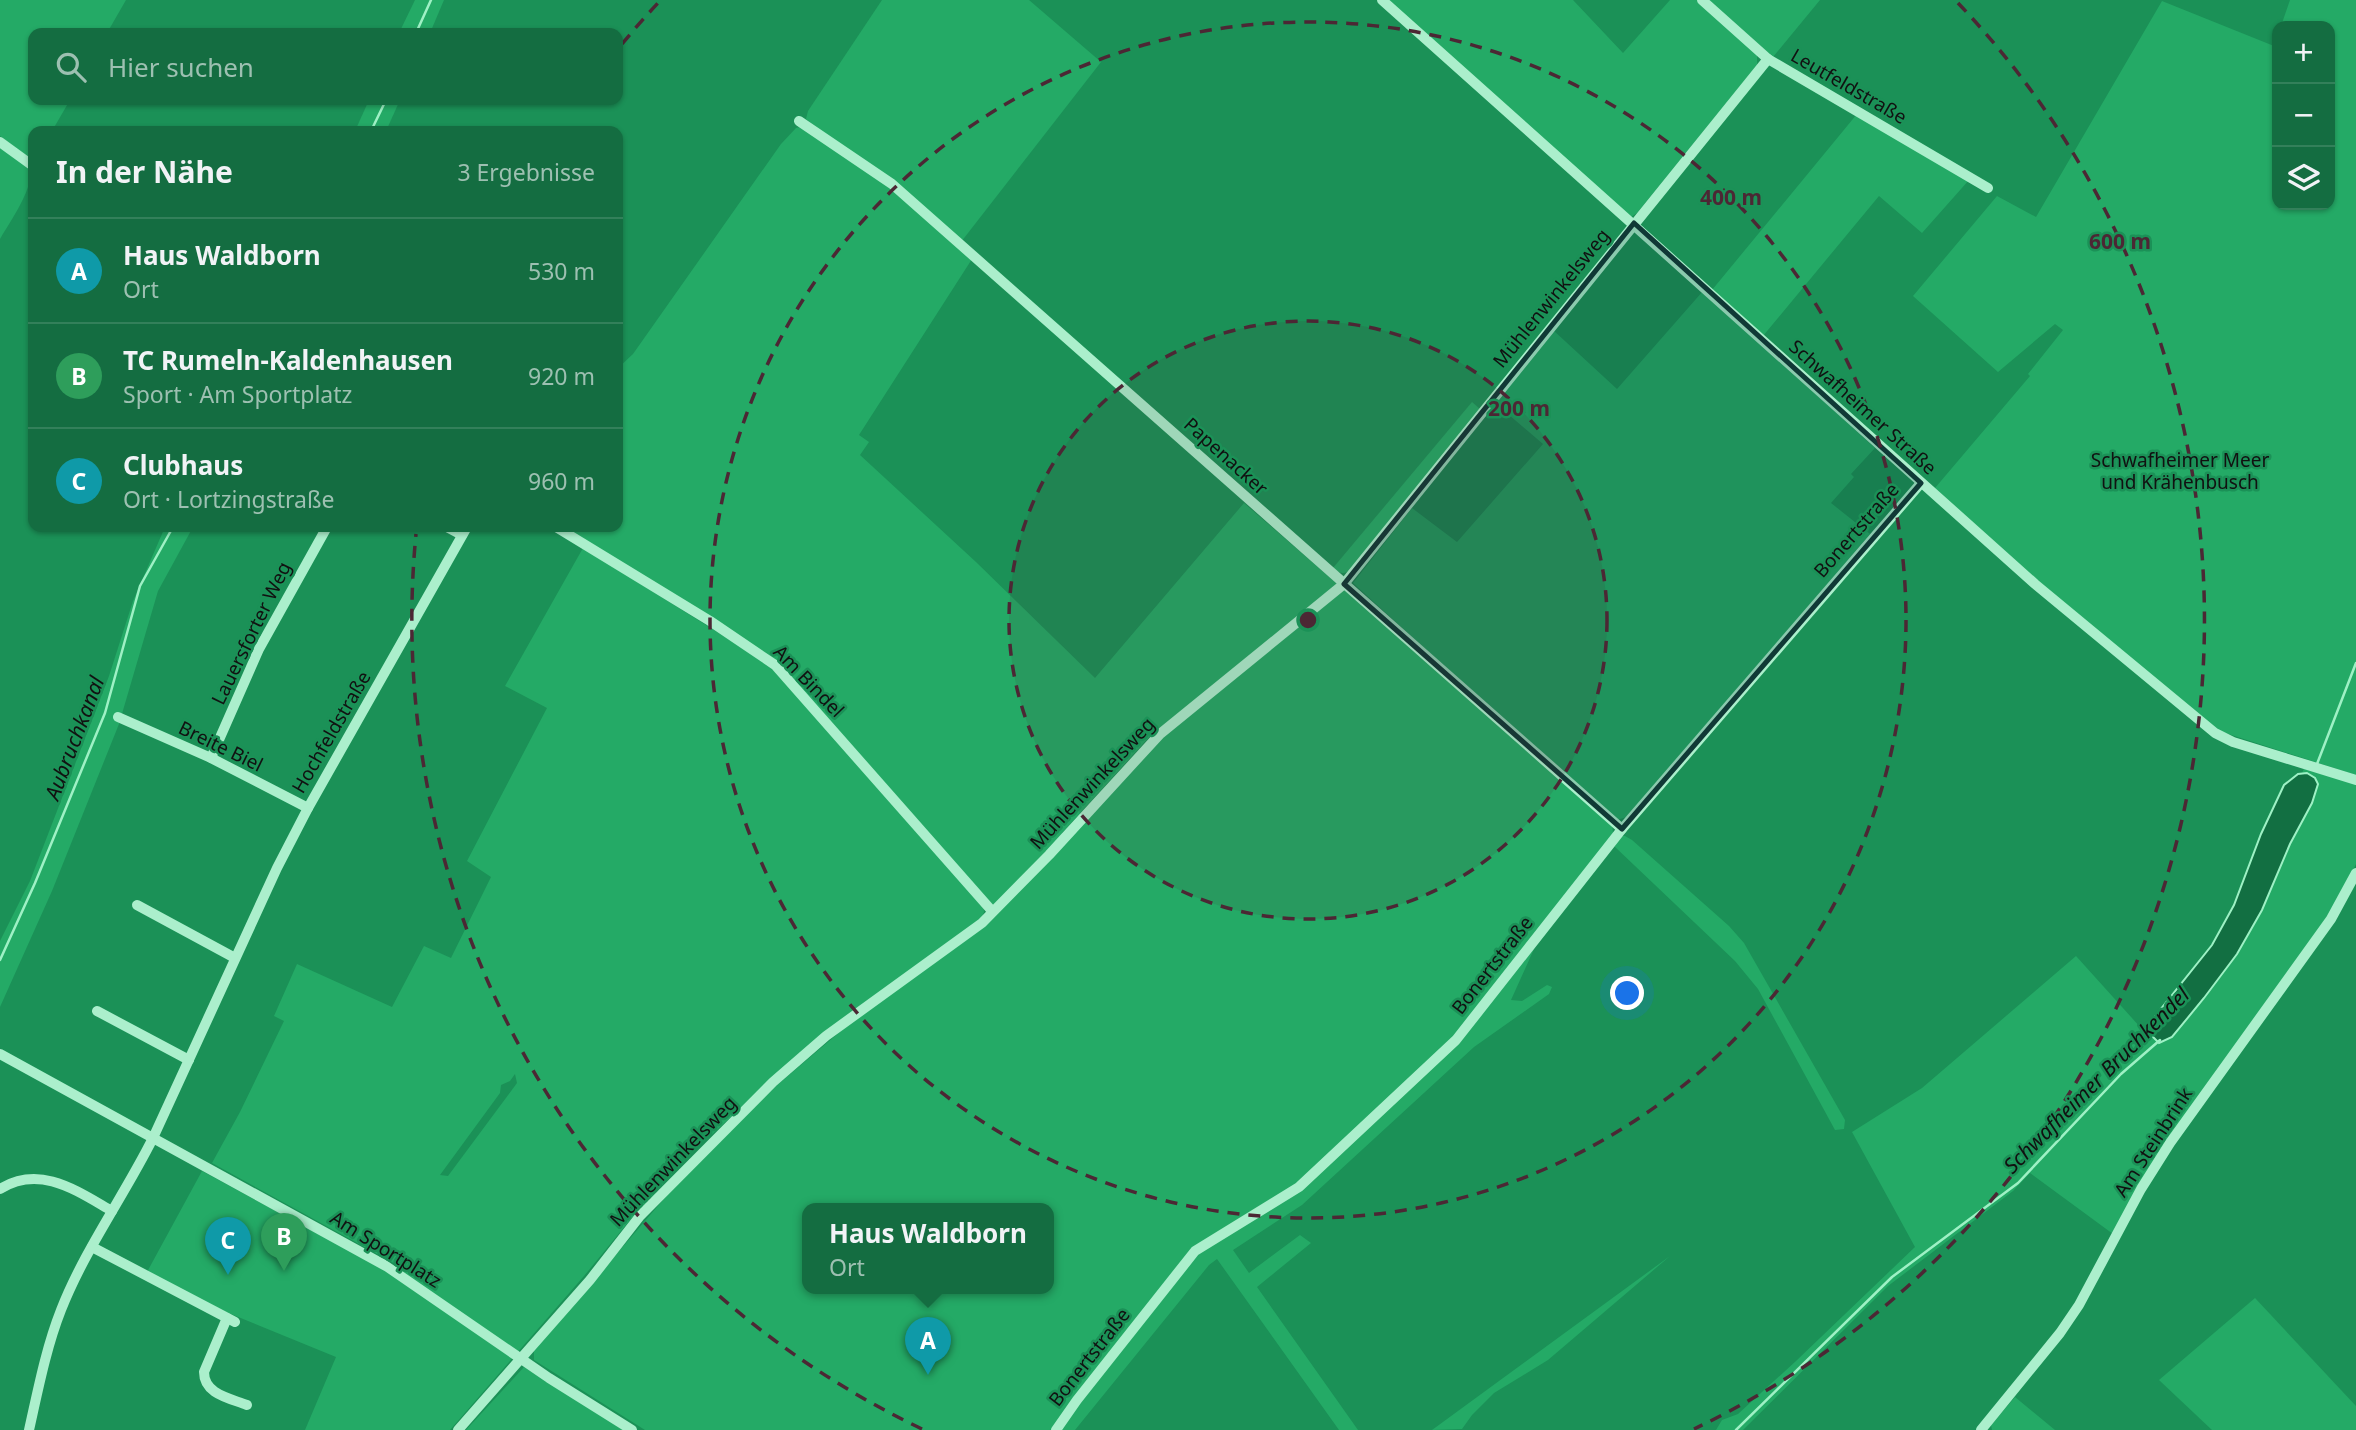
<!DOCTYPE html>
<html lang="de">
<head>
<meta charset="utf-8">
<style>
	body { margin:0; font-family:"Noto Sans",sans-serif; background:#1d7248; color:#f1f3f6 }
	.controls { position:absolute; right:21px; top:21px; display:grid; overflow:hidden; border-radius:14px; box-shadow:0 2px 5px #0004 }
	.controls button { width:63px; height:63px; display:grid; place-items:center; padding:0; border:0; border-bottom:2px solid #33805a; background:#146d41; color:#f1f3f6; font:35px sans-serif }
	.you { position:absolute; left:1628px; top:994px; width:24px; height:24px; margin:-18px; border:5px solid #fff; border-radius:50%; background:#1a73e8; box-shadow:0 0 0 10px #1a73e833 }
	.badge { display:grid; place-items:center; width:46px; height:46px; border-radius:50%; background:#8abfa5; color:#fff; font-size:23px; font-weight:700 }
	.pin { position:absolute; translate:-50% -58px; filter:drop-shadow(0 2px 4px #0008) }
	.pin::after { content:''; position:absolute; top:37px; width:24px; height:21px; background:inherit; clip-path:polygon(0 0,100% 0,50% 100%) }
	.popup { position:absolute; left:802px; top:1203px; width:252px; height:91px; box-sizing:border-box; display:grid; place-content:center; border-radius:14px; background:#146d41; filter:drop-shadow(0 2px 5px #0005); font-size:23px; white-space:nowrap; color:#9dc0b1 }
	.popup b { font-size:26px; color:#f1f3f6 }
	.popup::after { content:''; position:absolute; left:50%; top:100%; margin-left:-14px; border:14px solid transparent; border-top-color:#146d41 }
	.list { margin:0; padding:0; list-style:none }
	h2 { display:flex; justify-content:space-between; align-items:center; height:91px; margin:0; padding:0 28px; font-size:30px }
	h2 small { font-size:23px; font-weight:400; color:#9dc0b1 }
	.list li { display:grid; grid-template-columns:46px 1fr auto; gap:21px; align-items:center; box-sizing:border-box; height:105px; padding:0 28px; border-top:2px solid #33805a }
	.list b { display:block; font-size:26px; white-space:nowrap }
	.list p { margin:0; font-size:23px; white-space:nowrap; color:#9dc0b1 }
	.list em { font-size:23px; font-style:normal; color:#9dc0b1 }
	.icon { flex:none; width:38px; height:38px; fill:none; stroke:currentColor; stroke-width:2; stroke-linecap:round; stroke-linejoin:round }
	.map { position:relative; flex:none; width:2356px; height:1430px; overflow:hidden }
	.search { position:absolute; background:#146d41; box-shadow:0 2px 5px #0004; left:28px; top:28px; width:595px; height:77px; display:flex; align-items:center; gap:18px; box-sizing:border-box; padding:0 24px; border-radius:14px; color:#9dc0b1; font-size:26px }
	.panel { position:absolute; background:#146d41; box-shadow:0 2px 5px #0004; left:28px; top:126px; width:595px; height:406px; border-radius:14px }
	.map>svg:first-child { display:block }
	.green { fill:#24aa66; fill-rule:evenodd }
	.water { fill:#126f42; stroke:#9ef1c5; stroke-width:2 }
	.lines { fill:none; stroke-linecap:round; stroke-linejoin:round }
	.stream { stroke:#9ef1c5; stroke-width:2.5 }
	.minor { stroke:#abefcc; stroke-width:10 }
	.marked { fill:#103936; fill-opacity:0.2; stroke:#103936; stroke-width:5; stroke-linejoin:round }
	.ring { fill:none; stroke:#4c2734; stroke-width:3.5; stroke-dasharray:12 9 }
	.labels { text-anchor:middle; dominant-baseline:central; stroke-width:5; stroke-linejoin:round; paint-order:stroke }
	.street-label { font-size:19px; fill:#111; stroke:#1b9157 }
	.park-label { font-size:19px; fill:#111; stroke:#1b9157 }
	.water-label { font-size:21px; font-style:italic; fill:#111; stroke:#1b9157 }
	.centre { fill:#4c2734; stroke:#1b9157; stroke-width:3.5 }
	.ring-label { font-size:21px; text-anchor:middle; font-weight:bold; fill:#4c2734; stroke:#1b9157; stroke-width:5; stroke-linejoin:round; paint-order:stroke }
</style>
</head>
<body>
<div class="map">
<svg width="2356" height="1430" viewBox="0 0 2356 1430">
	<rect width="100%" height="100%" fill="#1b9157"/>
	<!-- green -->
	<g class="green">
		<polygon points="0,0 126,0 107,33 33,33 33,100 70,100 52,131 33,131 33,161 0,136"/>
		<polygon points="415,0 444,0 430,33 399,33"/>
		<polygon points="882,0 1029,0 1101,62 961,242 806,119 808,111"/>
		<polygon points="1386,0 1573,0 1623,53 1670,0 1698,0 1757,54 1757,65 1637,213 1631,217"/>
		<polygon points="1709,0 1820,0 1773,57"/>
		<polygon points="2290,0 2356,0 2356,775 2219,731 2037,580 1935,488 2030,376 2028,374 2063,330 2055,324 1998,372 1913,296 1997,196 2036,217 2162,1 2274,46 2277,38 2277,205 2330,205 2330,26 2281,26"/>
		<polygon points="369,100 400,100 386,131 355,131"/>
		<polygon points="1857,114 1969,180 1922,233 1879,196 1763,336 1712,290"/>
		<path d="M800 127 886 183 972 259 859 435 869 442 860 455 976 562 1095 678 1244 503 1612 822 1613 833 1492 998 1534 949 1511 1000 1522 1001 1547 985 1552 987 1549 994 1474 1047 1302 1205 1233 1250 1249 1273 1300 1235 1311 1243 1257 1287 1358 1430H1339L1217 1259 1209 1265 1075 1430H645L534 1360V1350L675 1186 776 1086 848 1025 999 912 777 661 564 527H618V368L633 354 781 144 796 128ZM1152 734H1159L1065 837 1062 833ZM807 1209H1049V1289H807Z"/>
		<path d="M0 147 29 168C37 184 9 223 0 239Z"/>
		<polygon points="1703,291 1875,448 1851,474 1854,477 1831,503 1870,534 1627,817 1613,821 1353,583 1412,508 1457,542 1543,444 1495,403 1553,330 1617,389"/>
		<path d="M1472 402 1480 409 1352 569C1344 575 1340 574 1333 568Z"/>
		<polygon points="165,527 193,527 158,591 119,724 52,891 0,1007 0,941 30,881 109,676 133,601"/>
		<path d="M583 548 749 652 773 670 983 903 984 912 982 917 813 1042 697 1148 635 1214 584 1276 450 1430H305L336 1357 226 1312 147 1272 202 1171 396 1276 399 1266 212 1163 240 1112 284 1021 274 1016 297 964 392 1007 424 946 451 958 491 877 467 861 547 708 505 686ZM515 1074 517 1083 448 1176 440 1175 500 1093 501 1085 510 1081Z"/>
		<polygon points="2304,768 2356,784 2356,864 2343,891 2326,918 2183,1118 2113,1234 2030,1173 2013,1191 1888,1286 1743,1430 1716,1430 1722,1420 1738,1414 1796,1361 1915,1247 1852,1132 1922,1088 2076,956 2150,1038 2180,1011 2261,889"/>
		<polygon points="1621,836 1625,836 1632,840 1729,926 1744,943 1845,1120 1844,1129 1835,1130 1758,989 1735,961 1614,846"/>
		<polygon points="1670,1256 1548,1360 1494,1393 1472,1415 1462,1429 1432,1430"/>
		<polygon points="2255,1298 2356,1406 2356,1430 2212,1430 2159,1380"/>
		<polygon points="524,1367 624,1430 466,1430"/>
		<polygon points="2015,1397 2055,1430 1992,1430 1991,1425"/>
	</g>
	<!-- water -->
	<polygon class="water" points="2307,773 2315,778 2318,784 2312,803 2290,844 2262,910 2237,954 2204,998 2172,1037 2159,1043 2150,1034 2152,1020 2212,945 2234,905 2261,834 2284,785 2298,774"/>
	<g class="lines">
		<!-- stream -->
		<g class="stream">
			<polyline points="416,33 431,0"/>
			<polyline points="371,131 386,100"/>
			<polyline points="2317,764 2356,663"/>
			<polyline points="0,960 35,883 105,713 140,586 173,527"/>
			<polyline points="1736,1430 1892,1277 2018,1183 2121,1074 2160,1040"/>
		</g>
		<!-- minor -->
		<g class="minor">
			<polyline points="1382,0 2035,584 2215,733 2233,742 2356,780"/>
			<polyline points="1702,0 1768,59 1988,188"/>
			<polyline points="799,121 892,184 1622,829"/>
			<polyline points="0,142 33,166"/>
			<polyline points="447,527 462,535"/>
			<polyline points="556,527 710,621 775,665 992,911"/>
			<polyline points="118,717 211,758 308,808"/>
			<polyline points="211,758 259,649 327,527"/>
			<polyline points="137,905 235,958"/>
			<polyline points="97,1011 189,1060"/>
			<polyline points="0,1054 386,1266 549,1378 632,1430"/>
			<path d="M0 1189C40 1164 77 1191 112 1211"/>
			<polyline points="92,1247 235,1322"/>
			<path d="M227 1318 204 1372C204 1394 229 1398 247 1405"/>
			<path d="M29 1430C38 1390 46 1348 61 1310 85 1249 124 1196 153 1138L277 868 308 808 467 527"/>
			<polyline points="458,1430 590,1280 640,1216 773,1082 826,1036 982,923 1049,855 1160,734 1344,584 1768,59"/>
			<polyline points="1056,1430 1077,1400 1195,1251 1299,1187 1456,1040 1622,829 1921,483"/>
			<polyline points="1981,1430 2060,1333 2079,1305 2141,1189 2170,1143 2331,919 2356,873"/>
		</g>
	</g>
	<!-- marked area -->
	<path class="marked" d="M1634 223 1921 483 1622 829 1344 584Z"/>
	<!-- distance rings -->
	<circle cx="1308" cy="620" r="299" fill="#4c2734" fill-opacity=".12"/>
	<g class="ring">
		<circle cx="1308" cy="620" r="299"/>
		<circle cx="1308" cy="620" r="598"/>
		<path d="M922 1429A896 896 0 0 1 416 534M622 44A896 896 0 0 1 658 3M1958 3A896 896 0 0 1 1694 1429"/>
	</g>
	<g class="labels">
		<!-- street labels -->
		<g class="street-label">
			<text transform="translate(1849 86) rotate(30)">Leutfeldstraße</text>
			<text transform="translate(1551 298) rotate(-51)">Mühlenwinkelsweg</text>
			<text transform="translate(1863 407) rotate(42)">Schwafheimer Straße</text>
			<text transform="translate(1226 456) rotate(42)">Papenacker</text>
			<text transform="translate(1856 530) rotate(-49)">Bonertstraße</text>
			<text transform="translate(251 633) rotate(-64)">Lauersforter Weg</text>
			<text transform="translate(809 681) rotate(46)">Am Bindel</text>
			<text transform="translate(331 732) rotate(-60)">Hochfeldstraße</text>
			<text transform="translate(221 746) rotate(26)">Breite Biel</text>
			<text transform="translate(1092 783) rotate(-47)">Mühlenwinkelsweg</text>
			<text transform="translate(1492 965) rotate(-52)">Bonertstraße</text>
			<text transform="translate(2153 1142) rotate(-57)">Am Steinbrink</text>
			<text transform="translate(673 1161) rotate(-46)">Mühlenwinkelsweg</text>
			<text transform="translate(386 1249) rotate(32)">Am Sportplatz</text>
			<text transform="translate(1089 1357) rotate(-52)">Bonertstraße</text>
		</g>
		<!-- park labels -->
		<g class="park-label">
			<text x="2180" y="460">Schwafheimer Meer<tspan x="2180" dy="22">und Krähenbusch</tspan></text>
		</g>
		<!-- water labels -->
		<g class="water-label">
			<text transform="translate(74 738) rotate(-69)">Aubruchkanal</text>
			<text transform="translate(2096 1080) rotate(-45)">Schwafheimer Bruchkendel</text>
		</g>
	</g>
	<circle cx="1308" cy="620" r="10" class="centre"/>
	<g class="ring-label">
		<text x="1731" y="205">400 m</text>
		<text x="2120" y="249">600 m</text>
		<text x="1519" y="416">200 m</text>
	</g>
</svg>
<div class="controls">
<button>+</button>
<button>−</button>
<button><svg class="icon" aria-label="layers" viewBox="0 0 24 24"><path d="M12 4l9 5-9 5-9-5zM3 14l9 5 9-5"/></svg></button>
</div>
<div class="you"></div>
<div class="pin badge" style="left:928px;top:1375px;background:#0f9aa8">A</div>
<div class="popup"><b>Haus Waldborn</b>Ort</div>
<div class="pin badge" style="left:284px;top:1271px;background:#2e9e5b">B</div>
<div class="pin badge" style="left:228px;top:1275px;background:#0f9aa8">C</div>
<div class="search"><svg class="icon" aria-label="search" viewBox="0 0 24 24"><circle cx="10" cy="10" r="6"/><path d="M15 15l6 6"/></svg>Hier suchen</div>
<section class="panel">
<h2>In der Nähe<small>3 Ergebnisse</small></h2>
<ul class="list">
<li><span class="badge" style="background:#0f9aa8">A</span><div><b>Haus Waldborn</b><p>Ort</p></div><em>530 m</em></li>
<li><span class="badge" style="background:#2e9e5b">B</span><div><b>TC Rumeln-Kaldenhausen</b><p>Sport · Am Sportplatz</p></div><em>920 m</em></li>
<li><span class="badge" style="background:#0f9aa8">C</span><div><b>Clubhaus</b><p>Ort · Lortzingstraße</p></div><em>960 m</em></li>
</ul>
</section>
</div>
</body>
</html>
